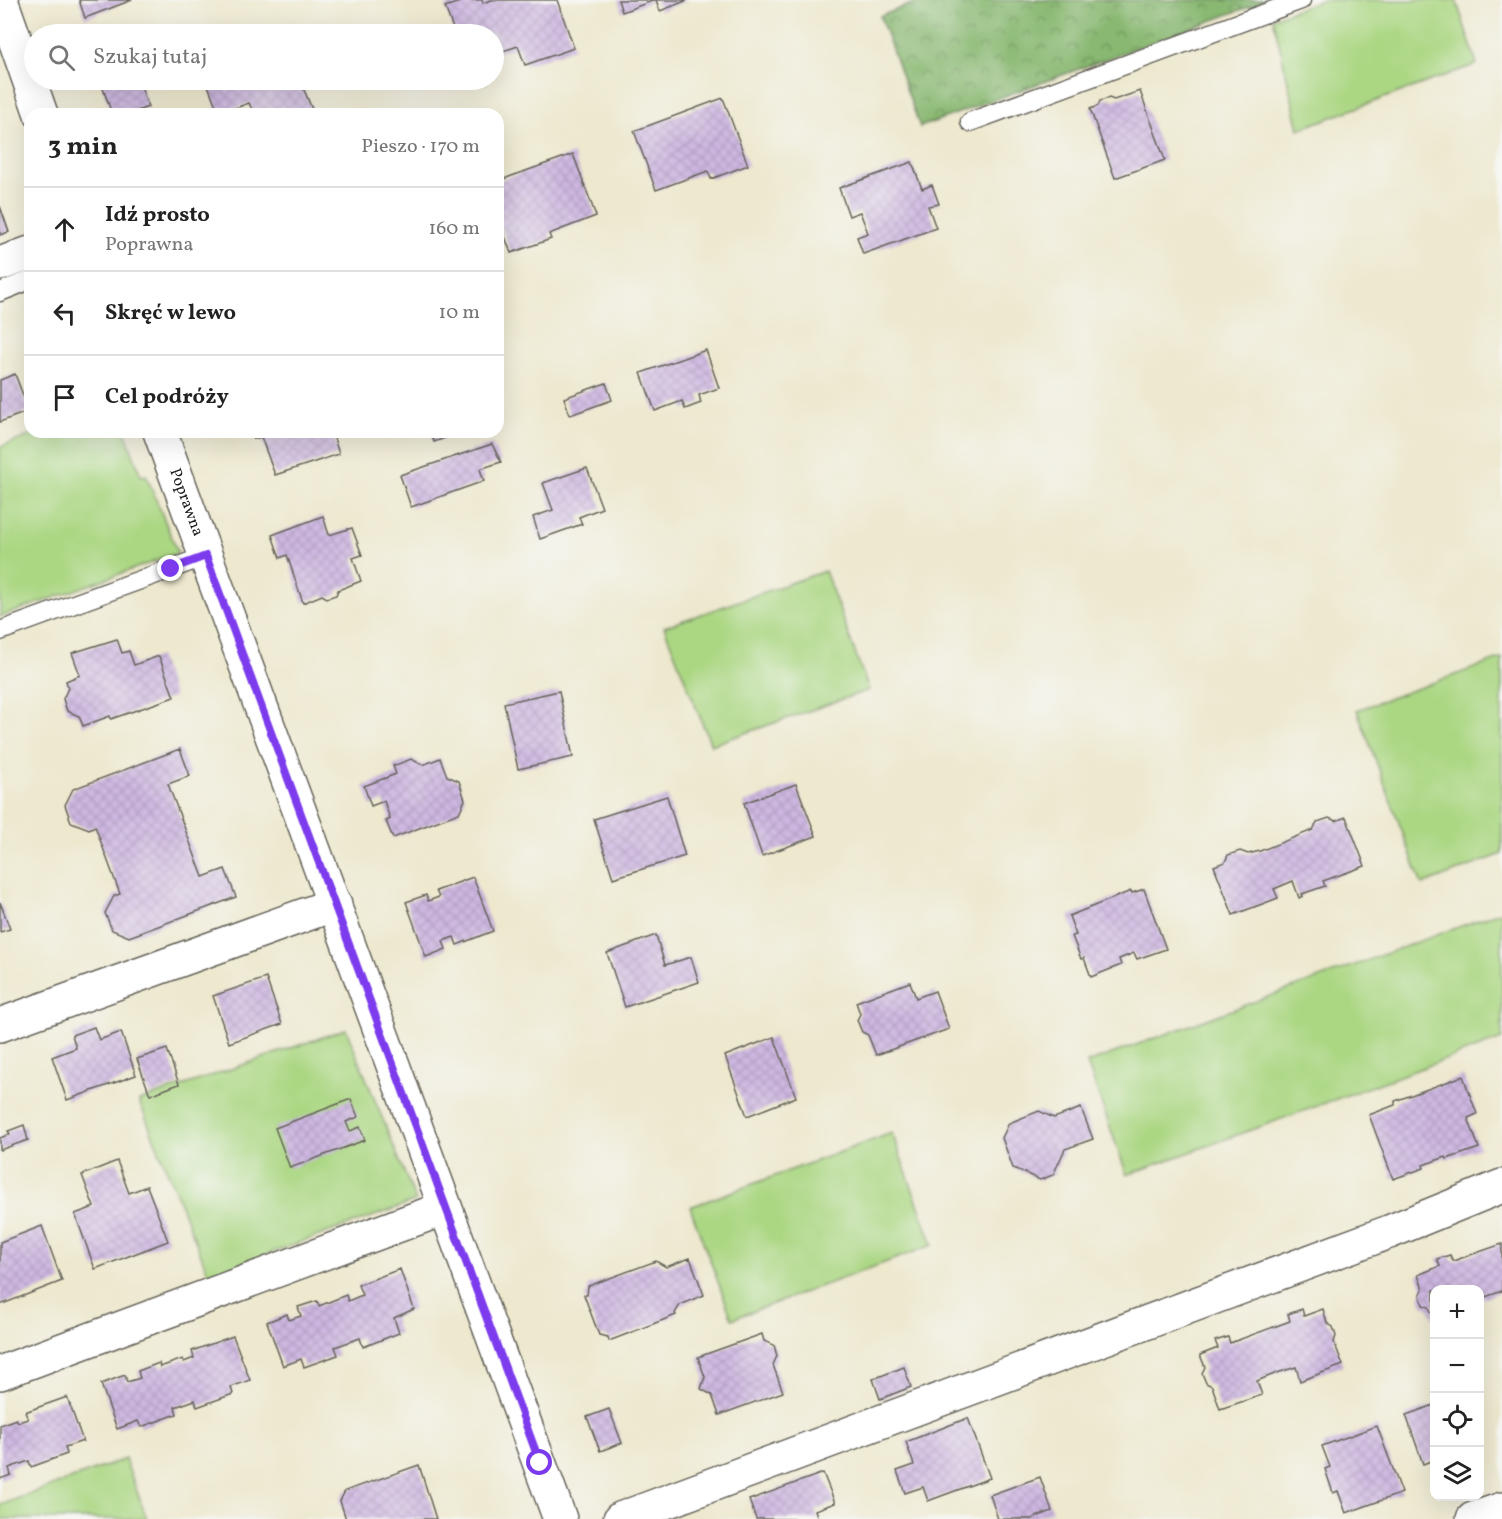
<!DOCTYPE html>
<html lang="pl">
<head>
<meta charset="utf-8">
<style>
	body { margin:0; font-family:Vollkorn,serif; background:#f6f6f6; color:#222 }
	.controls { position:absolute; right:18px; bottom:18px; display:grid; overflow:hidden; border-radius:12px; box-shadow:0 6px 24px #0002 }
	.controls button { width:54px; height:54px; display:grid; place-items:center; padding:0; border:0; border-bottom:2px solid #e0e0e0; background:#fff; color:#222; font:30px sans-serif }
	.stop { position:absolute; width:18px; height:18px; margin:-14px; border:4px solid #7c3aed; border-radius:50%; background:#fff }
	.stop.end { background:#7c3aed; border-color:#fff; box-shadow:0 2px 6px #0008 }
	.list { margin:0; padding:0; list-style:none }
	h2 { display:flex; justify-content:space-between; align-items:center; height:78px; margin:0; padding:0 24px; font-size:26px }
	h2 small { font-size:20px; font-weight:400; color:#767676 }
	.list li { display:grid; grid-template-columns:39px 1fr auto; gap:18px; align-items:center; box-sizing:border-box; height:84px; padding:0 24px; border-top:2px solid #e0e0e0 }
	.list b { display:block; font-size:22px; white-space:nowrap }
	.list p { margin:0; font-size:20px; white-space:nowrap; color:#767676 }
	.list em { font-size:20px; font-style:normal; color:#767676 }
	.icon { flex:none; width:33px; height:33px; fill:none; stroke:currentColor; stroke-width:2; stroke-linecap:round; stroke-linejoin:round }
	.map { position:relative; flex:none; width:1502px; height:1519px; overflow:hidden }
	.search { position:absolute; background:#fff; box-shadow:0 6px 24px #0002; left:24px; top:24px; width:480px; height:66px; display:flex; align-items:center; gap:15px; box-sizing:border-box; padding:0 21px; border-radius:33px; color:#767676; font-size:22px }
	.panel { position:absolute; background:#fff; box-shadow:0 6px 24px #0002; left:24px; top:108px; width:480px; height:330px; border-radius:18px }
	.map>svg:first-child { display:block }
	.grass { fill:#abd783; stroke:#647a50; stroke-width:1.5 }
	.forest { fill:url(#forest-crowns); stroke:#526a46; stroke-width:1.5 }
	.building { fill:url(#building-cross-hatch) }
	.lines { fill:none; stroke-linecap:round; stroke-linejoin:round }
	.lane-casing { stroke:#65635a; stroke-width:21 }
	.street-casing { stroke:#65635a; stroke-width:36 }
	.lane { stroke:#fff; stroke-width:18 }
	.street { stroke:#fff; stroke-width:33 }
	.route { stroke:#7c3aed; stroke-width:8 }
	.labels { text-anchor:middle; dominant-baseline:central; stroke-width:6; stroke-linejoin:round; paint-order:stroke }
	.street-label { font-size:16px; fill:#1c1c1c; stroke:#f6f6f2 }
</style>
</head>
<body>
<div class="map">
<svg width="1502" height="1519" viewBox="0 0 1502 1519">
	<defs>
		<pattern id="forest-crowns" width="20" height="18" patternUnits="userSpaceOnUse" patternTransform="scale(1.5)"><rect width="20" height="18" fill="#88b871"/><path d="M2 6a3 3 0 1 1 6 0M12 15a3 3 0 1 1 6 0" fill="none" stroke="#6e955c"/></pattern>
		<pattern id="building-cross-hatch" width="8" height="8" patternUnits="userSpaceOnUse" patternTransform="scale(1.5)"><rect width="8" height="8" fill="#ceb7e1"/><path d="M0 0l8 8M0 8l8-8" fill="none" stroke="#b09dc0"/></pattern>
	</defs>
	<rect width="100%" height="100%" fill="#f6f6f2"/>
	<filter id="ink" filterUnits="userSpaceOnUse"><feTurbulence type="fractalNoise" baseFrequency=".0167" numOctaves="2"/><feDisplacementMap in="SourceGraphic" scale="12" xChannelSelector="R" yChannelSelector="G"/><feConvolveMatrix kernelMatrix="1 2 1 2 8 2 1 2 1" color-interpolation-filters="sRGB"/></filter>
	<filter id="wash" filterUnits="userSpaceOnUse"><feTurbulence type="fractalNoise" baseFrequency=".008" numOctaves="4" result="noise"/><feDisplacementMap in="SourceGraphic" scale="24" xChannelSelector="R" yChannelSelector="G"/><feGaussianBlur stdDeviation="1.35" result="paint"/><feColorMatrix in="noise" values="0 0 0 0 0 0 0 0 0 0 0 0 0 0 0 0 0 1.4 0 .05"/><feComposite in="paint" operator="in"/></filter>
	<g filter="url(#wash)">
		<rect width="100%" height="100%" fill="#ede8ce"/>
		<!-- grass -->
		<g class="grass">
			<polygon points="1322,0 1456,0 1477,64 1299,129 1273,18"/>
			<polygon points="40,432 125,432 141,476 146,475 178,553 0,617 0,447"/>
			<polygon points="825,571 869,690 711,745 664,627"/>
			<polygon points="1502,658 1502,854 1422,885 1357,710"/>
			<polygon points="1502,911 1502,1039 1127,1175 1087,1063"/>
			<polygon points="346,1029 416,1201 209,1275 139,1101"/>
			<polygon points="892,1133 933,1245 732,1319 690,1207"/>
			<polygon points="125,1459 147,1519 0,1519 0,1505"/>
		</g>
		<!-- forest -->
		<polygon class="forest" points="922,0 1268,0 920,127 880,16"/>
		<g id="blocks">
			<!-- building -->
			<g class="building">
				<polygon points="79,0 132,0 85,18"/>
				<polygon points="465,0 482,0 483,3 491,0 557,0 574,48 525,65 518,46 494,54 494,34 455,34 445,7"/>
				<polygon points="618,0 655,0 622,12"/>
				<polygon points="656,0 688,0 660,11"/>
				<polygon points="100,80 139,80 148,107 129,114 112,114"/>
				<polygon points="206,80 300,80 314,114 254,114 249,103 219,114"/>
				<polygon points="1140,91 1165,160 1115,178 1090,109 1098,106 1100,101 1109,98 1114,100"/>
				<polygon points="723,98 748,165 711,179 708,171 656,190 634,131"/>
				<polygon points="573,154 596,216 549,234 551,239 511,253 498,218 498,181"/>
				<polygon points="912,162 922,189 932,185 939,204 928,206 936,228 863,254 857,237 868,233 860,212 849,216 839,188"/>
				<polygon points="0,206 9,232 0,235"/>
				<polygon points="706,350 719,388 699,395 701,403 685,409 682,401 655,411 641,373"/>
				<polygon points="15,374 29,411 0,422 0,380"/>
				<polygon points="606,383 612,400 570,415 564,398"/>
				<polygon points="251,432 332,432 339,454 275,475 261,437 254,439"/>
				<polygon points="430,432 461,432 434,442"/>
				<polygon points="492,444 501,462 480,469 484,481 411,507 400,475"/>
				<polygon points="587,468 602,508 579,517 582,524 540,539 533,517 553,510 543,483"/>
				<polygon points="323,516 329,535 352,528 362,555 353,558 361,581 338,590 336,595 327,598 322,595 303,603 287,555 280,558 272,535"/>
				<polygon points="117,639 122,653 129,651 134,665 159,656 174,697 111,719 110,716 83,726 79,716 67,711 63,699 68,688 66,681 80,675 72,653"/>
				<polygon points="559,691 573,757 518,769 504,703"/>
				<polygon points="180,749 190,776 168,784 203,877 225,869 236,897 129,937 112,930 105,913 114,896 120,894 95,826 89,829 71,822 65,805 73,789"/>
				<polygon points="440,758 447,776 459,781 465,800 459,813 393,838 386,821 390,819 384,801 371,806 364,786 396,774 393,766 411,759 423,765"/>
				<polygon points="796,784 816,836 762,856 744,803"/>
				<polygon points="667,796 685,856 613,878 594,819"/>
				<polygon points="1346,817 1365,866 1323,881 1325,886 1302,894 1303,896 1299,898 1293,881 1274,889 1278,898 1233,915 1214,866 1225,862 1228,855 1240,851 1248,854 1260,851 1313,830 1317,822 1329,818 1336,821"/>
				<polygon points="473,877 493,931 457,945 454,937 443,941 446,949 426,957 406,902 426,895 428,901 439,897 436,891"/>
				<polygon points="1144,889 1166,949 1137,959 1134,953 1119,959 1121,965 1091,977 1084,958 1081,959 1072,936 1076,935 1069,916 1131,891 1132,893"/>
				<polygon points="0,902 10,929 0,932"/>
				<polygon points="656,935 665,965 691,957 699,982 625,1007 607,953"/>
				<polygon points="266,978 282,1024 229,1043 213,996"/>
				<polygon points="910,982 916,998 935,991 949,1029 876,1055 868,1035 862,1032 857,1020 860,1014 856,1002"/>
				<polygon points="94,1027 99,1040 121,1032 136,1075 67,1100 52,1057 76,1048 72,1035"/>
				<polygon points="774,1037 796,1097 747,1116 725,1056"/>
				<polygon points="167,1049 179,1084 150,1095 137,1059"/>
				<polygon points="1463,1076 1477,1114 1468,1118 1479,1148 1447,1159 1446,1157 1423,1165 1424,1168 1393,1179 1369,1115 1395,1105 1395,1101"/>
				<polygon points="351,1099 358,1117 346,1122 350,1131 360,1127 365,1140 290,1168 275,1128"/>
				<polygon points="1081,1108 1093,1139 1065,1149 1053,1175 1040,1180 1013,1168 1002,1138 1009,1123 1039,1111 1054,1118"/>
				<polygon points="24,1125 28,1140 0,1150 0,1138 10,1134 8,1131"/>
				<polygon points="117,1161 129,1193 147,1186 168,1241 95,1269 75,1214 94,1207 82,1175"/>
				<polygon points="42,1226 62,1281 0,1305 0,1242"/>
				<polygon points="1502,1244 1502,1291 1480,1299 1480,1290 1434,1290 1434,1320 1429,1307 1423,1305 1420,1295 1423,1289 1418,1275 1440,1266 1437,1259 1450,1255 1453,1261"/>
				<polygon points="690,1258 704,1295 680,1305 675,1313 676,1315 609,1341 608,1337 599,1335 584,1295 587,1295 588,1286 656,1261 666,1267"/>
				<polygon points="400,1269 414,1309 394,1318 399,1333 363,1347 360,1338 335,1347 338,1355 304,1367 301,1359 283,1366 267,1322 287,1314 289,1320 301,1316 298,1307 317,1301 319,1306 346,1295 348,1301 362,1295 358,1285"/>
				<polygon points="1302,1309 1304,1316 1323,1309 1327,1323 1333,1327 1336,1336 1334,1342 1343,1365 1300,1381 1296,1367 1277,1373 1257,1381 1262,1395 1220,1409 1212,1386 1206,1383 1202,1373 1205,1367 1200,1355 1218,1348 1215,1341 1228,1337 1230,1343 1290,1321 1288,1314"/>
				<polygon points="762,1334 764,1341 774,1345 777,1356 773,1365 783,1392 719,1415 712,1395 701,1389 705,1377 698,1357"/>
				<polygon points="233,1336 250,1380 231,1387 233,1394 197,1407 195,1400 175,1407 177,1414 141,1427 138,1421 117,1429 101,1384 125,1375 127,1382 140,1378 138,1371 159,1363 160,1367 183,1359 184,1362 194,1358 192,1351"/>
				<polygon points="904,1367 911,1387 880,1399 873,1379"/>
				<polygon points="67,1397 83,1441 65,1447 67,1454 31,1467 29,1461 9,1468 11,1475 0,1479 0,1425 16,1419 18,1422 28,1419 25,1412"/>
				<polygon points="1434,1405 1434,1460 1423,1464 1406,1415"/>
				<polygon points="609,1409 622,1443 600,1451 587,1417"/>
				<polygon points="968,1418 990,1478 928,1501 923,1487 905,1493 897,1471 914,1465 906,1442"/>
				<polygon points="1377,1426 1402,1493 1346,1513 1338,1491 1333,1493 1325,1469 1330,1467 1322,1446"/>
				<polygon points="419,1465 436,1519 346,1519 340,1501 345,1491"/>
				<polygon points="823,1473 835,1503 815,1510 818,1519 756,1519 749,1500"/>
				<polygon points="1040,1477 1052,1511 1031,1519 998,1519 990,1495"/>
			</g>
		</g>
	</g>
	<g filter="url(#ink)">
		<use href="#blocks" fill-opacity="0" stroke="#65635a" stroke-width="1.5"/>
		<g class="lines">
			<defs>
				<g id="lane">
					<polyline points="970,122 1301,0"/>
					<polyline points="0,292 30,280"/>
					<polyline points="0,631 206,556"/>
				</g>
				<g id="street">
					<polyline points="1,0 41,114"/>
					<polyline points="0,264 30,253"/>
					<path id="s1" d="M160 432 560 1519"/>
					<polyline points="0,1025 335,904"/>
					<polyline points="0,1373 445,1208"/>
					<polyline points="620,1519 1389,1232 1502,1186"/>
					<polyline points="1473,1519 1502,1509"/>
				</g>
			</defs>
			<!-- lane casing -->
			<use href="#lane" class="lane-casing"/>
			<!-- street casing -->
			<use href="#street" class="street-casing"/>
			<!-- lane -->
			<use href="#lane" class="lane"/>
			<!-- street -->
			<use href="#street" class="street"/>
		</g>
	</g>
	<g class="lines" filter="url(#ink)">
		<!-- route -->
		<polyline class="route" points="171,569 206,556 540,1463"/>
	</g>
	<g class="labels">
		<!-- street labels -->
		<g class="street-label">
			<text stroke="none"><textPath href="#s1" startOffset="75">Poprawna</textPath></text>
		</g>
	</g>
</svg>
<div class="controls">
<button>+</button>
<button>−</button>
<button><svg class="icon" aria-label="locate" viewBox="0 0 24 24"><circle cx="12" cy="12" r="6"/><path d="M12 2v4M12 18v4M2 12h4M18 12h4"/></svg></button>
<button><svg class="icon" aria-label="layers" viewBox="0 0 24 24"><path d="M12 4l9 5-9 5-9-5zM3 14l9 5 9-5"/></svg></button>
</div>
<div class="stop" style="left:540px;top:1463px"></div>
<div class="stop end" style="left:171px;top:569px"></div>
<div class="search"><svg class="icon" aria-label="search" viewBox="0 0 24 24"><circle cx="10" cy="10" r="6"/><path d="M15 15l6 6"/></svg>Szukaj tutaj</div>
<section class="panel">
<h2>3 min<small>Pieszo · 170 m</small></h2>
<ul class="list">
<li><svg class="icon" aria-label="ahead" viewBox="0 0 24 24"><path d="M12 20V5M6 11l6-6 6 6"/></svg><div><b>Idź prosto</b><p>Poprawna</p></div><em>160 m</em></li>
<li><svg class="icon" aria-label="left" viewBox="0 0 24 24"><path d="M17 20v-9H6M10 6l-5 5 5 5"/></svg><div><b>Skręć w lewo</b></div><em>10 m</em></li>
<li><svg class="icon" aria-label="arrive" viewBox="0 0 24 24"><path d="M6 21V4h12l-3 4 3 4H6"/></svg><div><b>Cel podróży</b></div></li>
</ul>
</section>
</div>
</body>
</html>
